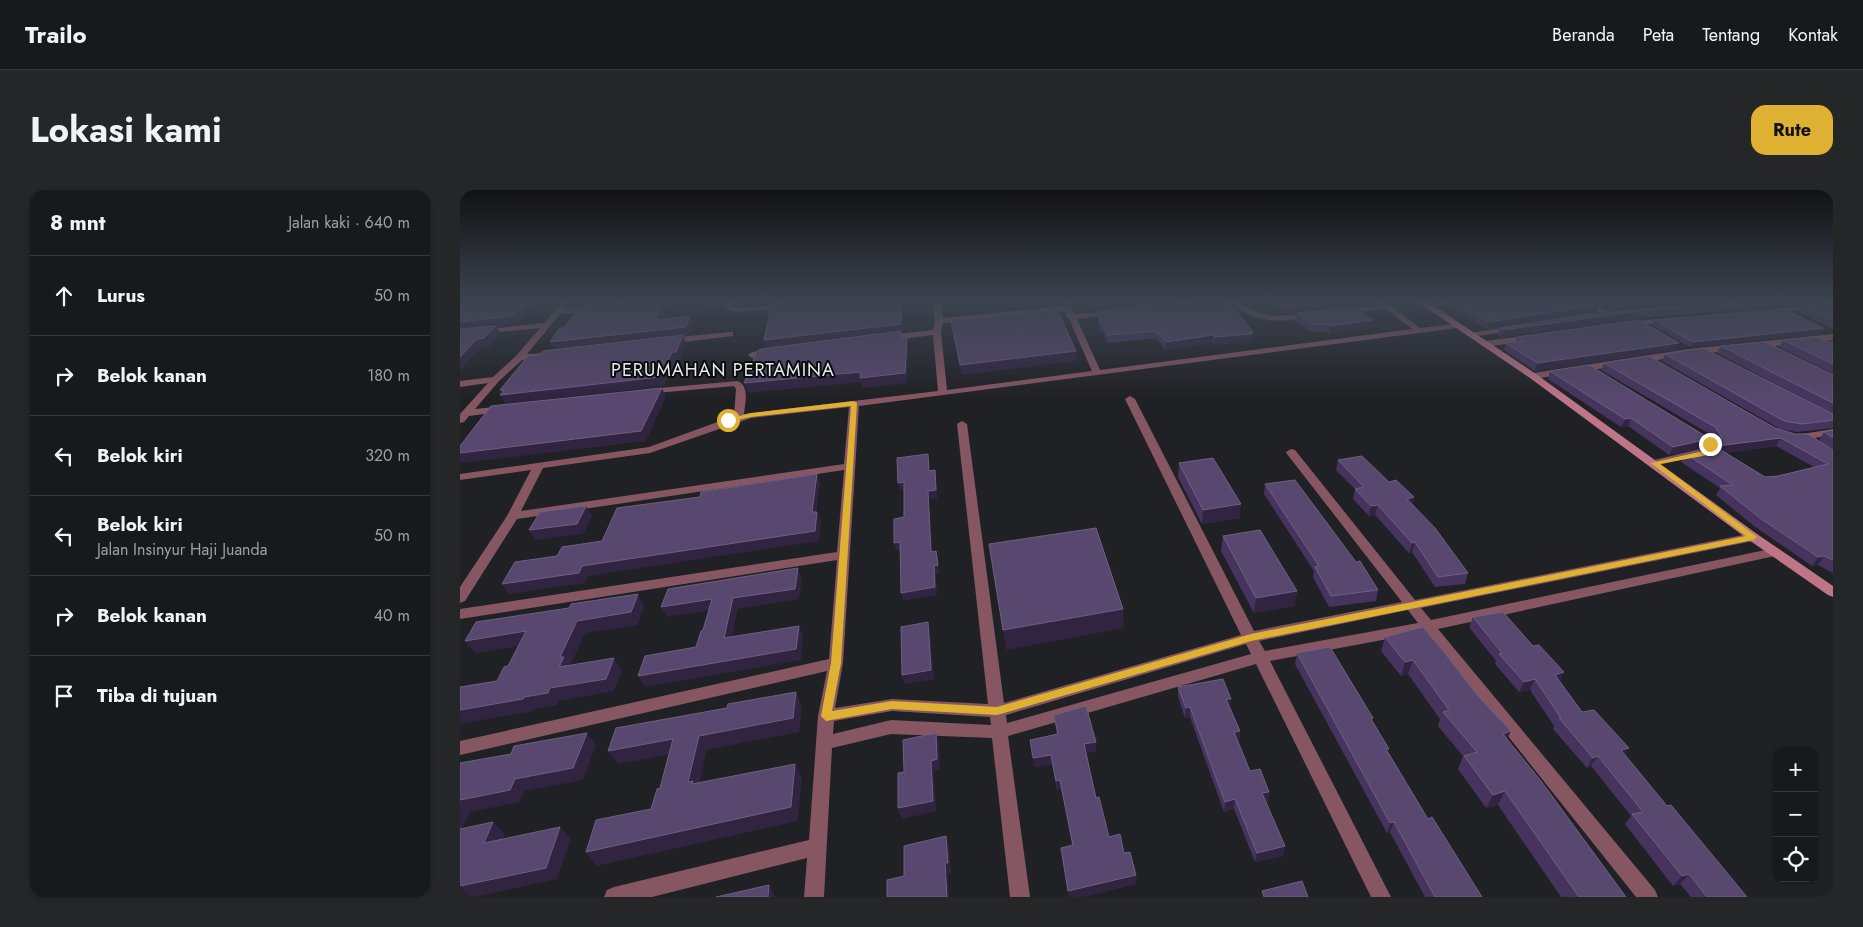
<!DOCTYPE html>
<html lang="id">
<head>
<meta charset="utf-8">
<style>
	body { margin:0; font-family:Jost,sans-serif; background:#252628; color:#f1f3f6 }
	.controls { position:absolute; right:15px; bottom:15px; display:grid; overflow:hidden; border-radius:10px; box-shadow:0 1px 4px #0004 }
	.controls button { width:45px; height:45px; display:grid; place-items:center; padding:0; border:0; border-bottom:1px solid #36383a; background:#18191b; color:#f1f3f6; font:25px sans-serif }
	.stop { position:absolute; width:15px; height:15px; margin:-11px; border:4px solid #deb133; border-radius:50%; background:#fff }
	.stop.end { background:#deb133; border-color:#fff; box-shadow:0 1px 5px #0008 }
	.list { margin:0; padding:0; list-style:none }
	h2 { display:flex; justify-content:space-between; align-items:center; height:65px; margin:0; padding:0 20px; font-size:21px }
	h2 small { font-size:16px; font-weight:400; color:#9fa0a3 }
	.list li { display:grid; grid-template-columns:32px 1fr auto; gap:15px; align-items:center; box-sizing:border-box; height:80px; padding:0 20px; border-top:1px solid #36383a }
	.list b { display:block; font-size:19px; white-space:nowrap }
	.list p { margin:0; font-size:16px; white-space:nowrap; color:#9fa0a3 }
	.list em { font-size:16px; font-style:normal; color:#9fa0a3 }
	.icon { flex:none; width:28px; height:28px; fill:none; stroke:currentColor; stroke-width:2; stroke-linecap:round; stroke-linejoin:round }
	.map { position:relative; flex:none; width:1373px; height:707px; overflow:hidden; border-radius:15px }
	header { display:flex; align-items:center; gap:30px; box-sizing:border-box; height:70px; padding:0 25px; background:#18191b; border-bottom:1px solid #36383a }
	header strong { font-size:24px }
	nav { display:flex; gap:28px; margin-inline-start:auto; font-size:18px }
	.intro { display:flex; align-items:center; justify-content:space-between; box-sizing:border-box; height:120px; padding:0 30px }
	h1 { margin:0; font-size:35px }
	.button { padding:12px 22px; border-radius:15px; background:#deb133; color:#111; font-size:18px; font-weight:700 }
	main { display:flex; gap:30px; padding:0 30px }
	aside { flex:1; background:#18191b; border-radius:15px; box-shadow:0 1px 4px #0004 }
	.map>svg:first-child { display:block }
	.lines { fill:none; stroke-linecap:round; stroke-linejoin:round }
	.street { fill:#865763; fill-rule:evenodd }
	.secondary { fill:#bf7588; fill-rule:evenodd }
	.wall { fill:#46345f; fill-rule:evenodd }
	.shaded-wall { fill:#302441 }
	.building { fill:#58476e; stroke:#6e6081 }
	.route { fill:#deb133 }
	.labels { text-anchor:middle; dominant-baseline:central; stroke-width:4; stroke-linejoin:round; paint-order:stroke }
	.far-neighbourhood-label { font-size:18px; letter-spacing:1px; fill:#e8e9eb; stroke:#0a0b0c }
</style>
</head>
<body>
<header>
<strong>Trailo</strong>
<nav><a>Beranda</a><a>Peta</a><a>Tentang</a><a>Kontak</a></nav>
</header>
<div class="intro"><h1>Lokasi kami</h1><a class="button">Rute</a></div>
<main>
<aside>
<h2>8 mnt<small>Jalan kaki · 640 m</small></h2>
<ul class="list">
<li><svg class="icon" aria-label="ahead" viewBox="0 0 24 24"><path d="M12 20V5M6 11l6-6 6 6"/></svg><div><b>Lurus</b></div><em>50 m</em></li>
<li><svg class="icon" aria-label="right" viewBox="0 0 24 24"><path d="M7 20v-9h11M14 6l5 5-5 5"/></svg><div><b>Belok kanan</b></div><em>180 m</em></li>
<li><svg class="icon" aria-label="left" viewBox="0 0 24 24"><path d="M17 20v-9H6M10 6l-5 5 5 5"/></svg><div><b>Belok kiri</b></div><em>320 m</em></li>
<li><svg class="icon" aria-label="left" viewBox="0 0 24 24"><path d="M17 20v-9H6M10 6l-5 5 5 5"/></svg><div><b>Belok kiri</b><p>Jalan Insinyur Haji Juanda</p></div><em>50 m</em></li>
<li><svg class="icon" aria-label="right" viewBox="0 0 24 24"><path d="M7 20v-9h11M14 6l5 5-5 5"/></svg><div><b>Belok kanan</b></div><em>40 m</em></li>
<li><svg class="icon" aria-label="arrive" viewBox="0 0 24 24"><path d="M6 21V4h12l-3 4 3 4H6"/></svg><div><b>Tiba di tujuan</b></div></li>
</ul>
</aside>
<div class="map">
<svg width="1373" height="707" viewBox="0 0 1373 707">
	<rect width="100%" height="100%" fill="#202124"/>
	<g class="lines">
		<!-- street -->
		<g class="street">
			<polygon points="104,110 112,110 104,119 132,117 136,119 132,121 100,124 67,164 87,163 87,167 62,170 39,191 15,219 44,216 49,219 47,221 9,226 4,232 0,233 0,224 28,193 0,197 0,191 33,187 56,166 80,138 0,146 0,142 84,133"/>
			<polygon points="198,110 223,110 195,115 191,113"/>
			<polygon points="267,110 275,110 272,116 275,118 328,114 332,116 328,118 274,122 264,117"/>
			<path d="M472 110H480L483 128 603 116 600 110H608L615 124 656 121V125H653L617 129 640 180 952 139 926 119 883 124 879 122 883 120 921 115 917 112 919 110H924L960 138 996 134 1000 136 996 138 959 143 399 216 383 473 375 518 432 509 528 514 497 234 502 231 507 234 544 513 781 445 665 209 670 206 675 209 794 441 942 412 827 264 826 262 831 259 835 260 955 410 1293 343 1297 344 1299 347 1293 351 961 418 971 430 1315 358 1319 359 1321 362 1319 365 1315 366 978 439 1195 700 1198 707H1176L965 442 810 471 931 707H911L796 474 548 546 570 707H550L532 548 431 544 372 558 364 707H344L347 668 192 707H144L147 700 154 697 349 650 358 526 367 481 0 565V551L369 469 377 370 0 429V419L377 362 384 280 57 329 5 411 0 413V397L47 326 71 280 0 290V284L189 257 274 226 276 199 274 196 185 204V200L188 199 278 191C290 197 285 213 284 224L478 201 473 145 427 151 423 148 427 145 473 140 475 131ZM605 121 607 125 606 127 609 129 632 181 487 200 481 142 483 133ZM389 217 384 274 61 321 83 278 190 263 291 228ZM948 420 958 433 805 461 799 451ZM786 454 791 464 547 533 546 525ZM432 521 530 527 531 535 431 530 373 544 374 531Z"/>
			<path d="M754 110H780L779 112C802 130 825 126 853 123L857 125C852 129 844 128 838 129 812 133 792 130 771 113L750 115 746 113Z"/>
			<polygon points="989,110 1009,110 967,118 963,116"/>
			<polygon points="1118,110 1128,110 1155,125 1148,127"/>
			<polygon points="1373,113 1373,117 1308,123 1304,121 1308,119"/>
			<polygon points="1211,128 1214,128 1214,132 1166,136 1162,134 1166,132"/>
			<polygon points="1055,136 1058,136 1058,140 1010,147 1006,145 1010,143"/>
			<polygon points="270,142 273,142 273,146 208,154 204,151 208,148"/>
			<polygon points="1373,144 1373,150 1229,165 1073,189 1068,186 1073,183 1229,159"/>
			<polygon points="1072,145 1075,146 1075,150 1024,157 1020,154 1024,151"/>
			<polygon points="313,159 317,162 316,164 292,168 288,165 292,162"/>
			<polygon points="1233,238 1254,252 1255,260 1254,262 1194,276 1190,275 1189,273 1190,271 1245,258 1245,255 1228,241"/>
			<polygon points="1373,239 1373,245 1336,251 1331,248 1336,245"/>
		</g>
		<!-- secondary -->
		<polygon class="secondary" points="955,110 965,110 1076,184 1297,344 1373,396 1373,407 1368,405 1289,350 1070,188"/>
	</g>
	<!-- wall -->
	<g class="wall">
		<polygon points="627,110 734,110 636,120 636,116 630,116"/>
		<polygon points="810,110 899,110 898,113 884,115 884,118 828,124"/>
		<polygon points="990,110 1130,110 1139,115 1136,122 1027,139 988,116"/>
		<polygon points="1133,110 1255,110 1152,120"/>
		<polygon points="1274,110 1373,110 1373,112 1177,128 1041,147 1037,145 1040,138"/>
		<polygon points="1373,112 1373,139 1338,122 1342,115"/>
		<polygon points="638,121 793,142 792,150 792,151 754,155 753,153 706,160 696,148 648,153 643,141 640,141 638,129"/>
		<polygon points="837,123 912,138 869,144 867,142 851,142 836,131"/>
		<polygon points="1194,130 1361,144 1230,157 1192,135"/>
		<polygon points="1057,147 1215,160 1075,181 1044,160 1046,153 1056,152"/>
		<polygon points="1373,148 1373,184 1319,157 1323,150 1371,152"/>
		<polygon points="1261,156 1373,185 1373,224 1257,163"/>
		<polygon points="1205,164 1373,224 1373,238 1337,242 1320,239 1202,171"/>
		<path d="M1144 173 1315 238 1373 260V383L1358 375 1352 376 1294 336 1256 305 1260 298 1221 272 1226 264 1256 257 1257 254 1251 245 1141 180ZM1316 256 1354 277 1318 286 1305 287 1266 263Z"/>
		<polygon points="1090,181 1248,249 1243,258 1209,265 1168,236 1161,237 1088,189"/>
		<polygon points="1373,240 1373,260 1359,250 1364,242"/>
		<polygon points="878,270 952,315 1008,383 1005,394 975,397 952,362 949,363 915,325 909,326 893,309 895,299 876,280"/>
		<polygon points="719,273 780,328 742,334 718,287"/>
		<polygon points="805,294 896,372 918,400 916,411 869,417 853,387 854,381 804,304"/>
		<polygon points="763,346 837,401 834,416 794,423 761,361"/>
		<polygon points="1013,427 1073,456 1104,482 1100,491 1122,522 1165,565 1207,616 1287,707 1231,707 1220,694 1213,696 1165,634 1171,626 1131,576 1127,578 1093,539 1094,536 1070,500 1059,502 1035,474 1036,471 1009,437"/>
		<polygon points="925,447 1047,549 1166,707 1101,707 1038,615 1026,618 998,579 1003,566 978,536 980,529 948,484 941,486 921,461"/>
		<polygon points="837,463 913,528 912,530 928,563 968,629 1022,707 965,707 930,642 927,643 835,474"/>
		<polygon points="718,497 770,518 780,541 779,551 777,551 790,581 809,602 808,611 806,612 823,666 795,672 774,619 764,622 730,527 725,528 718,507"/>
		<polygon points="594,525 636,552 636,561 626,563 636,608 649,647 664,663 676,685 676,694 622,707 609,707 602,667 612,655 601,599 597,600 592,574 575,577 570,550 597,545"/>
	</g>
	<!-- shaded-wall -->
	<g class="shaded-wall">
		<polygon points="68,110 78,110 59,132 49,135 36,136 41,144 29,157 22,157 0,181 0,167 4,140 3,137 0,138 0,130"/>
		<polygon points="129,110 176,110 131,114"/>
		<polygon points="206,110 209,110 211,115 199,138 196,130"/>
		<polygon points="250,110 266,110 262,117 245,118 242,111"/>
		<polygon points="273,110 288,110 288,114 275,116"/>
		<polygon points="316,110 340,110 317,112"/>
		<polygon points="443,110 445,120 443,120 443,142 441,142 443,151 307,158 304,150 441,113"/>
		<polygon points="630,110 635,110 636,116 630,116"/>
		<polygon points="655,110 734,110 636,120 636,112"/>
		<polygon points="881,110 899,110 898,113 884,115 884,118 828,124 829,116"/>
		<polygon points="1187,110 1255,110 1152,120 1155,113"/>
		<polygon points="1139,115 1136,122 1027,139 1029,132"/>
		<polygon points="1180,121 1177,128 1041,147 1043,140"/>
		<polygon points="230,126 234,134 230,145 223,145 226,153 220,170 216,171 204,196 45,214 40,205 43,204 40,200 94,160 90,152"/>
		<polygon points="913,130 912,138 869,144 870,136"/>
		<polygon points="1364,138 1361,144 1230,157 1233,152"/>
		<polygon points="793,142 792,151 754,155 755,147"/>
		<polygon points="753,145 753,153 706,160 706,152"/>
		<polygon points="447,147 449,156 447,193 403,198 401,192 288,203 284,193"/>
		<polygon points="1219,153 1215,160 1075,181 1077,173"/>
		<polygon points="616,161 616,171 502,185 500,175"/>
		<polygon points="202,198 206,207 186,251 1,273 0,272 0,263"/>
		<polygon points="1171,228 1168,236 1161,237 1165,229"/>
		<polygon points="1321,248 1316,256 1252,265 1257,256"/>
		<polygon points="1248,249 1243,258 1209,265 1213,257"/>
		<polygon points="475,280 476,287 478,308 469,309 473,369 471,362 468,301"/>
		<polygon points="357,284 360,293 355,332 352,322"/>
		<polygon points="444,292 446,299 440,300 438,293"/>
		<polygon points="954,307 952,317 947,309"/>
		<polygon points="781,314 780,328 742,334 743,320"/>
		<polygon points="918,315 915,325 909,326 911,316"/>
		<polygon points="126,316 132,326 123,344 75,350 69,340"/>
		<polygon points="357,322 361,331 359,351 128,386 125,393 49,404 42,394"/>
		<polygon points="440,352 442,360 437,361 434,353"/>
		<polygon points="955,352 952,362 949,363 952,353"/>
		<polygon points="476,361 478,369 479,383 476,384 477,405 443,411 441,403 474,376"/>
		<polygon points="1364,366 1358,375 1352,376 1358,367"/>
		<polygon points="338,378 342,388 339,409 278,419 269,459 264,448 273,408"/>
		<polygon points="837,401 834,416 794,423 796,408"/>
		<polygon points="178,404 184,416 178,435 125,443 110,476 99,477 100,467 117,431"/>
		<polygon points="252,409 257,419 207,427 201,417"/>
		<polygon points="663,419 664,438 546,460 543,440"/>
		<polygon points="468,432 470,441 474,489 444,494 442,485"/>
		<polygon points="339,436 343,446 341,470 185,497 178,486"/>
		<polygon points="66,441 75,454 15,463 5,451"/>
		<polygon points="154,468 162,480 154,501 99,511 97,515 74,519 73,521 0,534 0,520 64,507 90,498"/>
		<polygon points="953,470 948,484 941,486 945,472"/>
		<polygon points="1104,482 1099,493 1095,485"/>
		<polygon points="1075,489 1070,500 1059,502 1064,492"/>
		<polygon points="336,502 342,516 339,542 247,560 238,599 228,592 239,546"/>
		<polygon points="766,509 771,509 770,518"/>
		<polygon points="730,517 730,527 725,528 726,518"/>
		<polygon points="780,541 779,551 773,552 774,542"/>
		<polygon points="1051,541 1045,554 1043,544"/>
		<polygon points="127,543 136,555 123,590 65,601 60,612 10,622 0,643 0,610 55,589"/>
		<polygon points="476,543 479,554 480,580 474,581 476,621 442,629 438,618 471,571"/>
		<polygon points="213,549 222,562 158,574 148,561"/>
		<polygon points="636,552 636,561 624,564 624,554"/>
		<polygon points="1169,558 1163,568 1161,560"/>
		<polygon points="591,565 592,574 575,577 573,568"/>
		<polygon points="1138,566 1131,576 1127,578 1133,568"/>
		<polygon points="335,574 342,587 338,631 137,676 126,662"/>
		<polygon points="600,590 601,599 597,600 596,591"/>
		<polygon points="1045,601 1038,615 1026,618 1033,605"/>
		<polygon points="809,602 808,611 801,613 802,603"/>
		<polygon points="775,609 774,619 764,622 765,612"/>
		<polygon points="33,632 45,644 36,664 24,653"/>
		<polygon points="934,632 930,642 927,643 930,633"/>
		<polygon points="100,637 111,649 97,689 14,707 0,707 0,696"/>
		<polygon points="486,646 489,657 491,683 488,684 489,707 487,707 485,673"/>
		<polygon points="825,656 823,666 795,672 797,663"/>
		<polygon points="1229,684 1220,694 1213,696 1222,686"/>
		<polygon points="676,685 676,694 622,707 609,707 608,701"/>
		<polygon points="309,695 316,707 308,707"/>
	</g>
	<!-- building -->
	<g class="building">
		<polygon points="0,110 68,110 55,125 45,127 0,132 2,129 0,130"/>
		<polygon points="174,110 206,110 196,130 230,126 226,137 90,152 100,138 104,138 121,116"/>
		<polygon points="343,110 443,110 443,112 441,113 441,134 304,150 312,113"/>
		<polygon points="636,110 655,110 636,112"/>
		<polygon points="743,110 765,110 770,114 793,142 791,142 792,144 755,147 753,145 706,152 696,141 648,145 643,133 640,134 638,121"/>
		<polygon points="821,110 881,110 829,116"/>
		<polygon points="992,110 1130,110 1139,115 1029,132"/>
		<polygon points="1149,110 1187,110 1155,113"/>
		<polygon points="1274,110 1312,110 1180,121 1043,140 1040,138 1123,125"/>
		<polygon points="1373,112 1373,130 1342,115"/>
		<polygon points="895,117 913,130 870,136 868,134 852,134 837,123"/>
		<polygon points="1323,119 1364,138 1233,152 1194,130"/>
		<polygon points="598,121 616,161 500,175 491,131"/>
		<polygon points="1179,130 1219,153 1077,173 1046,153 1063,151 1057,147"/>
		<polygon points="36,136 24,148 17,149 0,167 0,139"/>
		<polygon points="441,141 441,147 447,147 445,183 400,188 401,182 284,193 297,161 301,159"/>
		<polygon points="223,145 216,162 212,162 200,187 40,205 44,200 40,200 68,166 80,165 83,161"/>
		<polygon points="1355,147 1373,153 1373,174 1323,150"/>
		<polygon points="1305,152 1373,185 1373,213 1261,156"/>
		<polygon points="1243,158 1373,224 1373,230 1342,234 1324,231 1205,164"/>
		<polygon points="1189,166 1315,238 1335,244 1348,244 1373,260 1373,370 1364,366 1358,367 1300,328 1260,296 1273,295 1226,264 1256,257 1305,287 1318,286 1368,274 1321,248 1257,256 1261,252 1261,246 1255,237 1144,173"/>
		<polygon points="1129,175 1247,247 1248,249 1213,257 1171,228 1165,229 1090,181"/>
		<polygon points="202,198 181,241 0,263 0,256 31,216"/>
		<polygon points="1373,240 1373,248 1364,242"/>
		<polygon points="468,264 469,281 475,280 476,300 468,301 471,362 476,361 478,375 474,376 475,397 441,403 440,352 434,353 434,329 444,327 444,292 438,293 437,268"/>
		<polygon points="902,266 929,292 936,290 954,307 947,309 975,338 1008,383 978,387 955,352 952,353 918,315 911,316 895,299 904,297 878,270"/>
		<polygon points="753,268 781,314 743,320 719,273"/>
		<polygon points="357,284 352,322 357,322 355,341 122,376 119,383 42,394 55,372 97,366 102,357 142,351 157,318 240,307 241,302"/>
		<polygon points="835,290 896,372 900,371 918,400 871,406 855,377 859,376 805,294"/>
		<polygon points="126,316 117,334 69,340 80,322"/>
		<polygon points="636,338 663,419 543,440 529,354"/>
		<polygon points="800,340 837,401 796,408 763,346"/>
		<polygon points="338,378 335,399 273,408 264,448 339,436 336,459 178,486 185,466 236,457 241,441 243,440 252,409 201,417 208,399"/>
		<polygon points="178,404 171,422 117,431 100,467 104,467 99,477 154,468 146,489 90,498 88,503 64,507 63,509 0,520 0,497 37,491 44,477 48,476 66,441 5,451 16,432 109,418 111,414"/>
		<polygon points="1043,422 1073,456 1079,455 1104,482 1095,485 1122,522 1134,520 1169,558 1161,560 1207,616 1211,615 1287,707 1247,707 1229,684 1222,686 1172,624 1183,622 1138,566 1133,568 1099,528 1101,528 1075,489 1064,492 1039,464 1042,463 1013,427"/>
		<polygon points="468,432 471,480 442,485 441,437"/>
		<polygon points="963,437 984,462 1018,506 1051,541 1043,544 1081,591 1166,707 1119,707 1045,601 1033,605 1004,566 1017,562 983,522 989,520 953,470 945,472 925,447"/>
		<polygon points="870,457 913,528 911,529 929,559 926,559 968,629 972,627 1022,707 975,707 934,632 930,633 837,463"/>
		<polygon points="763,489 771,509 766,509 780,541 774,542 790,581 800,579 809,602 802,603 825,656 797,663 775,609 765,612 730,517 726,518 718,497"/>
		<polygon points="336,502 333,528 239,546 228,592 233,591 232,594 335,574 331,617 126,662 136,630 191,619 197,599 200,598 213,549 148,561 156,538 267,518 268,514"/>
		<polygon points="626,516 636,552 624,554 636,608 639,607 649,647 660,644 664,663 670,662 676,685 608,701 601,658 613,655 600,590 596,591 591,565 573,568 570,550 598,544 594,525"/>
		<polygon points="127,543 113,578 55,589 50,600 0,610 0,573 51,564 54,556"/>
		<polygon points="476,543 477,569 471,571 473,611 438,618 438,583 444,582 443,550"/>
		<polygon points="33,632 24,653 100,637 86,678 0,696 0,639"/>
		<polygon points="486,646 488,673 485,673 487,707 427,707 427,690 444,686 444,656"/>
		<polygon points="842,691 848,707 804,707 802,701"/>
		<polygon points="309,695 308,707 256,707"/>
	</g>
	<!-- sky -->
	<linearGradient id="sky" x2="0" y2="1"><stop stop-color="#121214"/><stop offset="0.53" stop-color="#3c4350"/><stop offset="1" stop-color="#3c4350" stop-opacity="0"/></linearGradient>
	<rect width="1373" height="209" fill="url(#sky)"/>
	<!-- route -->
	<polygon class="route" points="394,211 397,213 381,473 372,521 432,511 537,517 791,444 1286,346 1191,273 1243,261 1247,260 1247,254 1250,252 1254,254 1254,260 1248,265 1200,274 1297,347 1293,350 791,451 537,525 432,519 366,531 361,526 371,473 391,216 291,227 268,232 264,230 291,223"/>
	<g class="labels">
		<!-- far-neighbourhood labels -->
		<g class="far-neighbourhood-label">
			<text x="263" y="180">PERUMAHAN PERTAMINA</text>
		</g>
	</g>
</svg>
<div class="controls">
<button>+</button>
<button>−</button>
<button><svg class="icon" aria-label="locate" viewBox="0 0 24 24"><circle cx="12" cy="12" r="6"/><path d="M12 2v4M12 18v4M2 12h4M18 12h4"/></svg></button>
</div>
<div class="stop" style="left:268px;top:230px"></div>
<div class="stop end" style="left:1250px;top:254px"></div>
</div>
</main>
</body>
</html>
